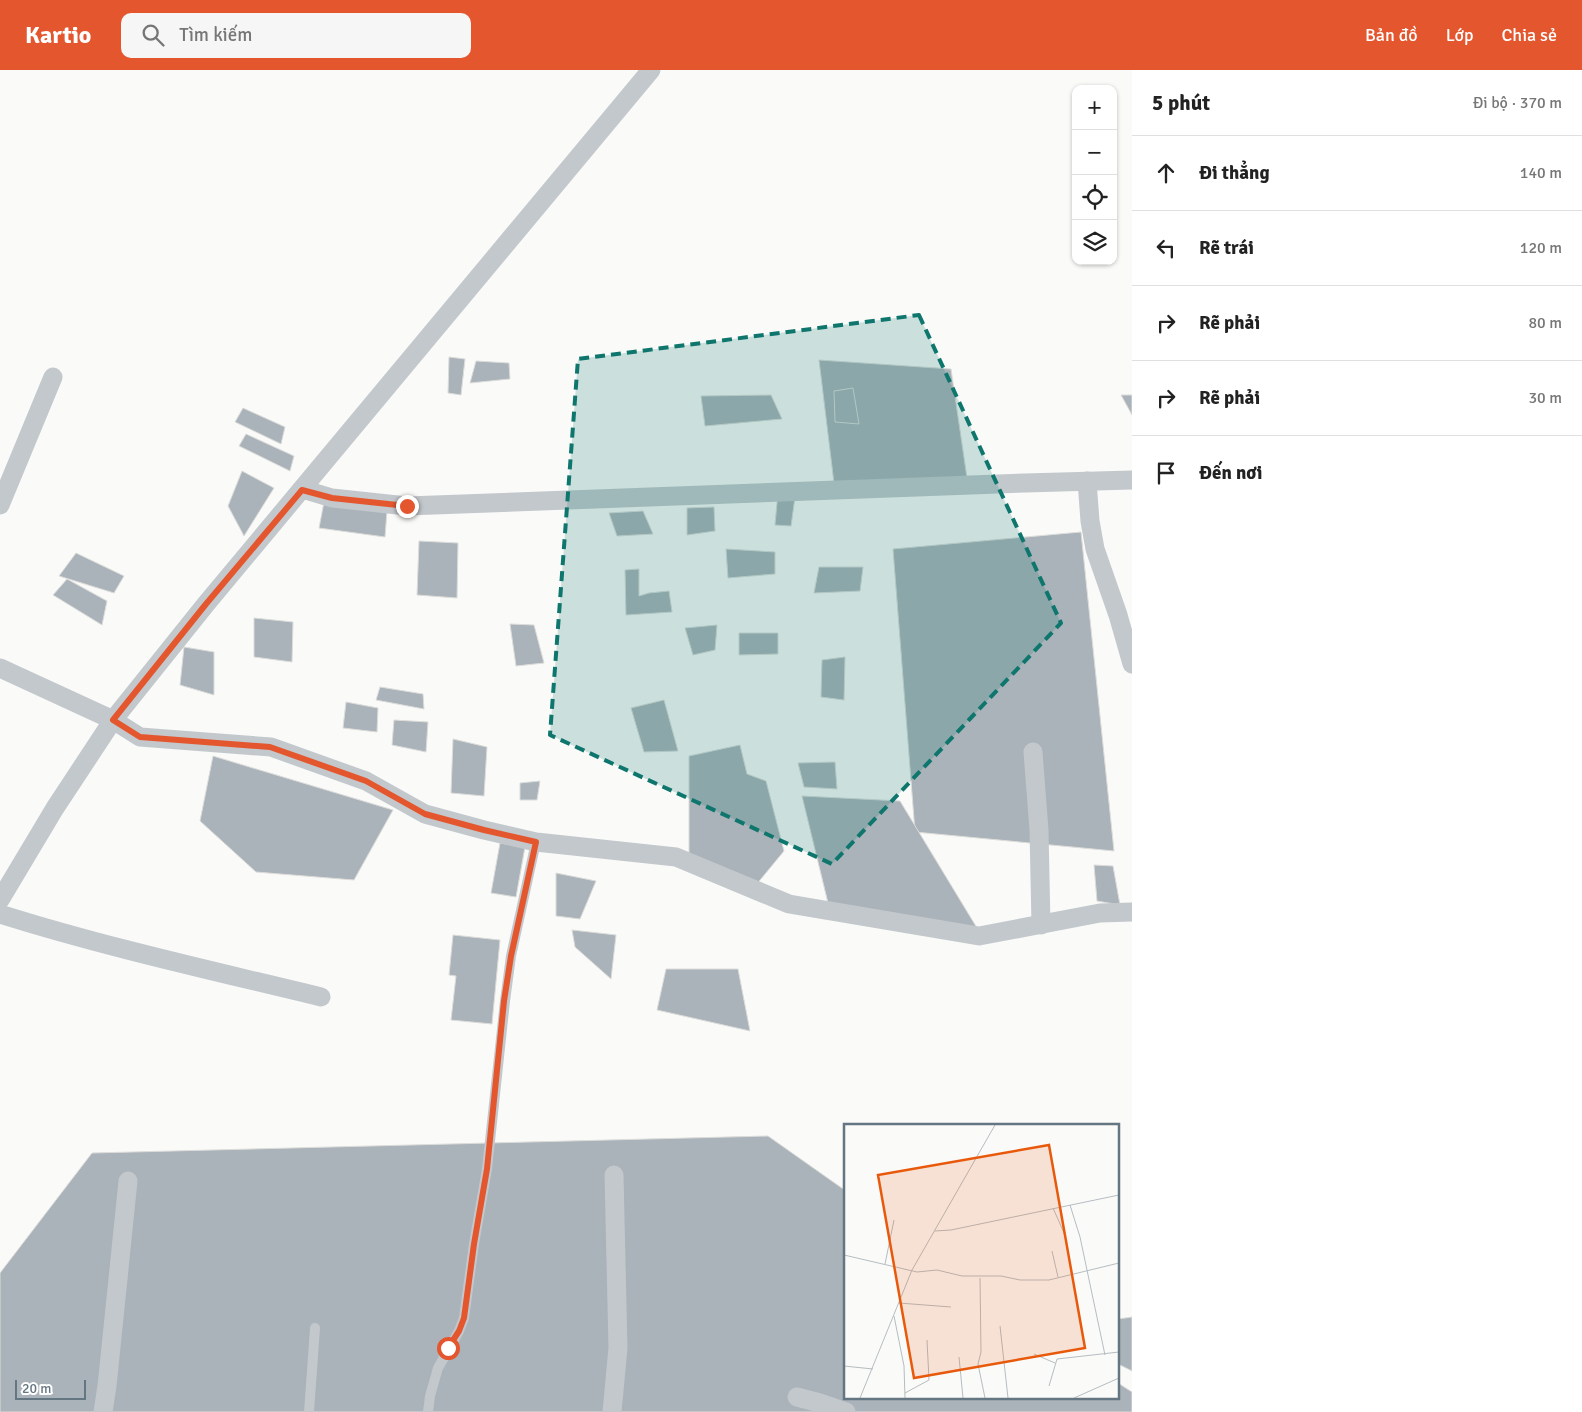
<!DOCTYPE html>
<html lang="vi">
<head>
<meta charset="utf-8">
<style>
	body { margin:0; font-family:Signika,sans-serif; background:#f6f6f6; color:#222 }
	.controls { position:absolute; right:15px; top:15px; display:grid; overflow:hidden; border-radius:10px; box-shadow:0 1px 4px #0004 }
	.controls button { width:45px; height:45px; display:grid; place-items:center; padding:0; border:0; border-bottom:1px solid #e0e0e0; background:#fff; color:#222; font:25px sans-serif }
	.scale { position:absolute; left:15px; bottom:12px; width:71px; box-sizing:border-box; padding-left:5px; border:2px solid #657683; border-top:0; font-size:14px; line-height:18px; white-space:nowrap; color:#657683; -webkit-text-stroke:4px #fff; paint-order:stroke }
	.stop { position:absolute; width:15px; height:15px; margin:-11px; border:4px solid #e4572e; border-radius:50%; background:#fff }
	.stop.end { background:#e4572e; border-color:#fff; box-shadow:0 1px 5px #0008 }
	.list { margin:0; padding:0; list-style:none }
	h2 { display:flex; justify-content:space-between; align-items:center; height:65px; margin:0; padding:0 20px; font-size:21px }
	h2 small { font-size:16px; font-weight:400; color:#767676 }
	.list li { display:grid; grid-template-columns:32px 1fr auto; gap:15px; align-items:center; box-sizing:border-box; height:75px; padding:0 20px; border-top:1px solid #e0e0e0 }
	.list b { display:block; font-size:19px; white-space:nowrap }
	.list em { font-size:16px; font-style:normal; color:#767676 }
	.icon { flex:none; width:28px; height:28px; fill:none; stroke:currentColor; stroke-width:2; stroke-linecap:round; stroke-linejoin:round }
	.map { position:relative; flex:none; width:1132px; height:1342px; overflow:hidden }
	header { display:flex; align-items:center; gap:30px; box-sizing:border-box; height:70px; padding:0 25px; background:#e4572e; color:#fff }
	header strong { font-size:24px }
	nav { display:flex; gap:28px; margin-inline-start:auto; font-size:18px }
	.search { width:350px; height:45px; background:#f6f6f6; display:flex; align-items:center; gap:12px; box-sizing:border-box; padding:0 18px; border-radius:10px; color:#767676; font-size:19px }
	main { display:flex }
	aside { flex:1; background:#fff }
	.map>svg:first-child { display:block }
	.building { fill:#aab3b9; stroke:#dcdcda }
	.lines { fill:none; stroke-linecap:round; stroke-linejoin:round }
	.service { stroke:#c3c8cc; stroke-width:10 }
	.minor { stroke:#c3c8cc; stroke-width:19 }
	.route { stroke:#e4572e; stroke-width:6 }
	.marked { fill:#0f766e; fill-opacity:0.2; stroke:#0f766e; stroke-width:4; stroke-dasharray:10 6; stroke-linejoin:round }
	.inset-road { fill:none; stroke:#b5bdc2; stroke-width:1 }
	.view { fill:#e8590c; fill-opacity:0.15; stroke:#e8590c; stroke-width:2.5 }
	.inset-edge { fill:none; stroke:#657683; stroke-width:2.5 }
</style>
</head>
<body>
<header>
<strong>Kartio</strong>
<div class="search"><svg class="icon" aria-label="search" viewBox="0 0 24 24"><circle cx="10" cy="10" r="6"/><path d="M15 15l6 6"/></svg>Tìm kiếm</div>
<nav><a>Bản đồ</a><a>Lớp</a><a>Chia sẻ</a></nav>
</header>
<main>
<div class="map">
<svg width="1132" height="1342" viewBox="0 0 1132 1342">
	<rect width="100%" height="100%" fill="#fafaf8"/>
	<!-- building -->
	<g class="building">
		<polygon points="449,287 465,289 461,325 448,323"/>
		<polygon points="819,290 951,299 967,408 834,413"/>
		<polygon points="476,291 509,293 510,309 470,313"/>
		<polygon points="853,318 859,354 835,352 834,321"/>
		<polygon points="771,325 782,349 705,356 701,326"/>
		<polygon points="1121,325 1132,325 1132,345"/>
		<polygon points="243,338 285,357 281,374 235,352"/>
		<polygon points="246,364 294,386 290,401 239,376"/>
		<polygon points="242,401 274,418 244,466 228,436"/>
		<polygon points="796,420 791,456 775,455 778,422"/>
		<polygon points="324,432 387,441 385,467 319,458"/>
		<polygon points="714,437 715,461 687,465 687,438"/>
		<polygon points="643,441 653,464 617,466 609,443"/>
		<polygon points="1081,462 1114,781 915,762 893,479"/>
		<polygon points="419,471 458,473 457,528 417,525"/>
		<polygon points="726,479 775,482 775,504 728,508"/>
		<polygon points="76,483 124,506 114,523 59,506"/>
		<polygon points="819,497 863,497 860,521 814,523"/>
		<polygon points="639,499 639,526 649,523 669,521 672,542 626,545 625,500"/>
		<polygon points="67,509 107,531 102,555 53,525"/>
		<polygon points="254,548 293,552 292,592 254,587"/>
		<polygon points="510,554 534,555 544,593 516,596"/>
		<polygon points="717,555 715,580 693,585 685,558"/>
		<polygon points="739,563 778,563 778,584 739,585"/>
		<polygon points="184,577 214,582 214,625 180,615"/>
		<polygon points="845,587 844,630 821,627 822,590"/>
		<polygon points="380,617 423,624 424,639 376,630"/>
		<polygon points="664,630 678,681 644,682 631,638"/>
		<polygon points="346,632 378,638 377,662 343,658"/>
		<polygon points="394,650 428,652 426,682 392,675"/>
		<polygon points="453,669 487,677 484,726 451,723"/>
		<polygon points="740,675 747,704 766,711 784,781 756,815 689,784 689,686"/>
		<polygon points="213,686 393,740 354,810 256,802 200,751"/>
		<polygon points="835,692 837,719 804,717 798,693"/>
		<polygon points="540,711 537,730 520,730 520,713"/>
		<polygon points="802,726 900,731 977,858 828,833"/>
		<polygon points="500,773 525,777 516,827 491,823"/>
		<polygon points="1094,795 1113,796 1120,835 1097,831"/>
		<polygon points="556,803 596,811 580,849 556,846"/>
		<polygon points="572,860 616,865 611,909 575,877"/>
		<polygon points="453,865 500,870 492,954 451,950 456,906 449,905"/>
		<polygon points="666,899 738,899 750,961 657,940"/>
		<polygon points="768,1066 846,1121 846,1328 1118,1328 1118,1313 1132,1322 1132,1342 0,1342 0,1203 92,1083"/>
		<polygon points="1132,1247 1132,1301 1118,1294 1118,1249"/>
	</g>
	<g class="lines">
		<!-- service -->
		<g class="service">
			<polyline points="309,1342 315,1258"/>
			<polyline points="428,1342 430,1326 438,1298 459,1261 464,1248 474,1174 487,1099 505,931 511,886 536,772"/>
		</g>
		<!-- minor -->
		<g class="minor">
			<polyline points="1087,411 1090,451 1095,479 1118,545 1132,594"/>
			<polyline points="302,419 332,428 407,436 1025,413 1132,410"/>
			<polyline points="0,435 53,307"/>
			<polyline points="0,598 113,650 140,667 271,677 366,711 425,744 484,760 536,772 676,787 789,834 979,866 1100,843 1132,842"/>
			<polyline points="1033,682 1039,760 1041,855"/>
			<polyline points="0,830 55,738 113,650 206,534 651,0"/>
			<path d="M0 844C105 877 214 901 321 927"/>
			<polyline points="797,1327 820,1333 846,1342"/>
			<polyline points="103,1342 107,1316 128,1111"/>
			<polyline points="612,1342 618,1278 614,1105"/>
		</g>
	</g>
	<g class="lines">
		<!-- route -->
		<polyline class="route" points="407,436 332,428 302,420 206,534 113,650 140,667 270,677 366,711 425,744 484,760 536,772 511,886 504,931 487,1099 474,1174 464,1248 459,1261 448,1278"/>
	</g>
	<!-- marked area -->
	<path class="marked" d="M919 245 1061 553 832 794 550 665 578 289Z"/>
	<!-- overview -->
	<g transform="translate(844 1054)">
		<rect width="275" height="275" fill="#fafaf8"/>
		<path class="inset-road" d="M226 81 236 113 261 231M209 84 221 111M91 107 107 106 275 71M208 127 214 153M0 131 73 148 93 146 118 152H157L176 156H205L275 139M41 140 50 96M136 154 137 228 134 240 141 274M55 179 107 183M50 192 60 242 61 274M156 202 164 274M190 230 211 239M115 233 119 274M0 242 29 245M205 262 213 235 275 228M61 269 85 256 83 216M16 274 68 146 151 1M230 274 275 254"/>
		<path class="view" d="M205 21 241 224 70 254 34 51Z"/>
		<rect width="275" height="275" class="inset-edge"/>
	</g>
</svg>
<div class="controls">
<button>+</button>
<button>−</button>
<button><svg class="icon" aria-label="locate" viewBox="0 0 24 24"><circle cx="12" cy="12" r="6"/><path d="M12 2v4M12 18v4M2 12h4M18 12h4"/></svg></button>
<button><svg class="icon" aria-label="layers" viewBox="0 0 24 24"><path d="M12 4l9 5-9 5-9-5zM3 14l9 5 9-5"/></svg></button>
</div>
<div class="scale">20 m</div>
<div class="stop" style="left:448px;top:1278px"></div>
<div class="stop end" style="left:407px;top:436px"></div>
</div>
<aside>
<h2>5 phút<small>Đi bộ · 370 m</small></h2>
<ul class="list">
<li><svg class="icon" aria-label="ahead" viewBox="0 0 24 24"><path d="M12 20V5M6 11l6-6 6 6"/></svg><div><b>Đi thẳng</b></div><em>140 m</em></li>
<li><svg class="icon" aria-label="left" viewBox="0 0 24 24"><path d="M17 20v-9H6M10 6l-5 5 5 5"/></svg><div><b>Rẽ trái</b></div><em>120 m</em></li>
<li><svg class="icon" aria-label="right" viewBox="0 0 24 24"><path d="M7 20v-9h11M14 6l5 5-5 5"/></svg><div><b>Rẽ phải</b></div><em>80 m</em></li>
<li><svg class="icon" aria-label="right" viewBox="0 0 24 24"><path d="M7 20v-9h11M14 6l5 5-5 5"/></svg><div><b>Rẽ phải</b></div><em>30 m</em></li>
<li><svg class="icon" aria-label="arrive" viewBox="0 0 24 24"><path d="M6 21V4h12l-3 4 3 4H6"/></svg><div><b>Đến nơi</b></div></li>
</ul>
</aside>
</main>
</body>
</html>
